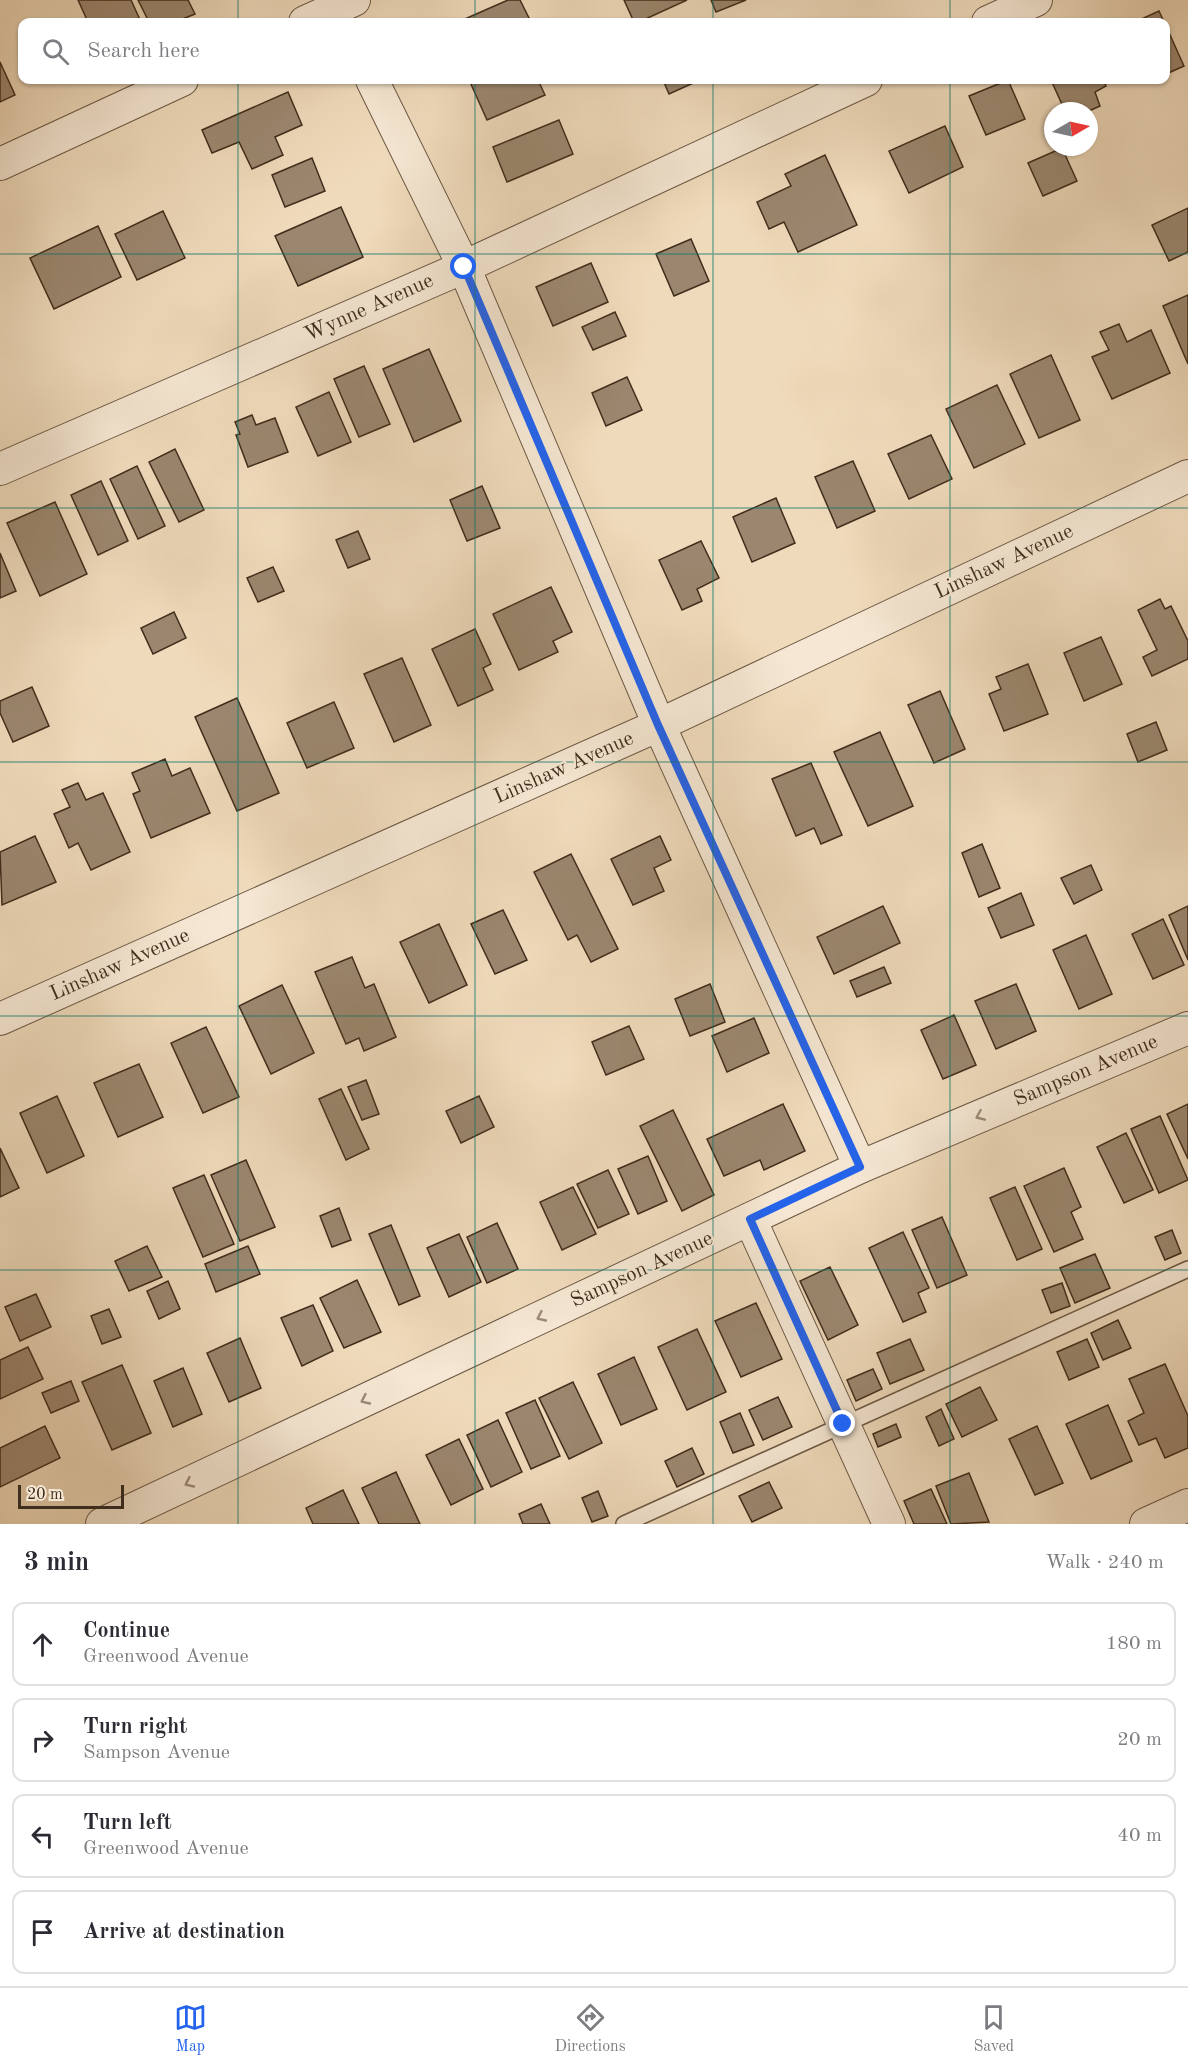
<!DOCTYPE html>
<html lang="en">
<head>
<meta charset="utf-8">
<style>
	body { margin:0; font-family:"Old Standard TT",serif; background:#f2f2f3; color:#2b2b33 }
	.compass { position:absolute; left:1044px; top:102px; width:54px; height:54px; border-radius:50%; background:#fff; box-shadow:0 2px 4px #0004; rotate:81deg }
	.scale { position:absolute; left:18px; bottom:15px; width:106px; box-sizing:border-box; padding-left:6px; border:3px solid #402d1c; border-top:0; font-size:16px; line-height:21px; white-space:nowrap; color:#402d1c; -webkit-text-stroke:4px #f5e7d3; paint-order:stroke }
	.stop { position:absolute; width:18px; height:18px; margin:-14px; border:4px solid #2563eb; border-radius:50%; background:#fff }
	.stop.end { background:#2563eb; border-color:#fff; box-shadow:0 2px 6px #0008 }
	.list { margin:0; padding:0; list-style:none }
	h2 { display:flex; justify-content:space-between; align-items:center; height:78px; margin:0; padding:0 24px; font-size:26px }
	h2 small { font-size:20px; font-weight:400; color:#7c7c81 }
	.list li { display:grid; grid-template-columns:39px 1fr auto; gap:18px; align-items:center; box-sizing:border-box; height:84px; margin:0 12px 12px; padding:0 12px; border:2px solid #e1e1e2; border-radius:12px }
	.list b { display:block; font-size:22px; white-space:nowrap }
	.list p { margin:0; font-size:20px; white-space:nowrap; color:#7c7c81 }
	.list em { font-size:20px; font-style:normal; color:#7c7c81 }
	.icon { flex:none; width:33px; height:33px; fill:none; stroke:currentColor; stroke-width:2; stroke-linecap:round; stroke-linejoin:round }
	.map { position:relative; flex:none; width:1188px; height:1524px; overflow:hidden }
	.search { position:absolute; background:#fff; box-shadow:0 2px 4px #0004; left:18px; right:18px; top:18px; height:66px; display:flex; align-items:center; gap:15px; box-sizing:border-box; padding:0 21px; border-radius:12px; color:#7c7c81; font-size:22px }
	.sheet { height:462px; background:#fff }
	nav { display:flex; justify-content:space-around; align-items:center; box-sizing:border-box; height:84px; border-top:2px solid #e1e1e2; background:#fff; font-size:16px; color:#7c7c81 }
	nav a { display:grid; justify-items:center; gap:3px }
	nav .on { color:#2563eb }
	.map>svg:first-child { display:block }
	.building { fill:#9b876f; stroke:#402d1c; stroke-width:1.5 }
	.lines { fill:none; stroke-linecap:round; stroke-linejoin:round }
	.service-casing { stroke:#6c5844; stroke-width:18 }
	.minor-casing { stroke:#6c5844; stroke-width:34 }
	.service { stroke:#f5e7d3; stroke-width:15 }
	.minor { stroke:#f5e7d3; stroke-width:32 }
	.oneway { stroke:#9a8a78 }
	.route { stroke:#2563eb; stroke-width:8 }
	.grid { fill:none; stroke:#0f766e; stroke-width:1.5; stroke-opacity:0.55 }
	.labels { text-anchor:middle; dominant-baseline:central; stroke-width:4.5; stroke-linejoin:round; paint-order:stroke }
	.street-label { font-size:21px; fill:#402d1c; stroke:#f5e7d3 }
</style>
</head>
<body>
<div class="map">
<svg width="1188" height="1524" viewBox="0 0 1188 1524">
	<rect width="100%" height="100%" fill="#efdabb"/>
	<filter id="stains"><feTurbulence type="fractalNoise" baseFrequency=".00333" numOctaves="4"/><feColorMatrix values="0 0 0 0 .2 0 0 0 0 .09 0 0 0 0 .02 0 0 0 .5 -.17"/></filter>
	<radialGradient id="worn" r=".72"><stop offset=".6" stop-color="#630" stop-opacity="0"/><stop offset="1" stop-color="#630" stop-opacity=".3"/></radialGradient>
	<!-- building -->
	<g class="building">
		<polygon points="78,0 131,0 141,22 88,22"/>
		<polygon points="138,0 188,0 195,14 175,22 149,22"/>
		<polygon points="508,0 520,0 531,22 458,22"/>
		<polygon points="624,0 687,0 639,22 634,22"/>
		<polygon points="711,0 746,0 716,12"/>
		<polygon points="1159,11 1164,22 1135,22"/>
		<polygon points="1166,26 1184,66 1166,74"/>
		<polygon points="0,62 15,95 0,102"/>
		<polygon points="476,80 538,80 545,95 487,120 470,82"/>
		<polygon points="663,80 700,80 669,94"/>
		<polygon points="1008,80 1025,119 986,135 969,96"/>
		<polygon points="1051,80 1103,80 1106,86 1095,92 1100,106 1089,111 1065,111"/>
		<polygon points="288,92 302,125 275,137 283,155 252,169 239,142 212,153 202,130"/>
		<polygon points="559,120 573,154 507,182 493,147"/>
		<polygon points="945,126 963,167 909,193 889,151"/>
		<polygon points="1062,148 1077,181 1043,196 1028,163"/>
		<polygon points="825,155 857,225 798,252 784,222 769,229 757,202 791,186 785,174"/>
		<polygon points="312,158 325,191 285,207 272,175"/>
		<polygon points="341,207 363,257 298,286 275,236"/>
		<polygon points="1188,208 1188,252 1169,261 1152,225"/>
		<polygon points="163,211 185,258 137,280 115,234"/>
		<polygon points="98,226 121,277 54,309 30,258"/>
		<polygon points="691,239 709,281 674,296 656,254"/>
		<polygon points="591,263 608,302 553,326 536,287"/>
		<polygon points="1188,295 1188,364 1163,306"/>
		<polygon points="615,312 626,336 593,350 582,327"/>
		<polygon points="1119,324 1127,342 1151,330 1170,373 1112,399 1092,357 1109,350 1100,332"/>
		<polygon points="429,349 461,421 414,442 383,369"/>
		<polygon points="1051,355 1080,420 1039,438 1010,374"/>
		<polygon points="364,366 390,424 359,437 334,379"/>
		<polygon points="627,377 642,410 606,426 592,393"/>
		<polygon points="997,385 1025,444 974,468 946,409"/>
		<polygon points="329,392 351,442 318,456 296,407"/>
		<polygon points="252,415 256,425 275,418 288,452 248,467 236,435 240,434 235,422"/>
		<polygon points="931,435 952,479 909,499 888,454"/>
		<polygon points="175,449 204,510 179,522 149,462"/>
		<polygon points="853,461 875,511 837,528 815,477"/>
		<polygon points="137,466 165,526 138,539 110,479"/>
		<polygon points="101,481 128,541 98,555 71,495"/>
		<polygon points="482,486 500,528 467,541 450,500"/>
		<polygon points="776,498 795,543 752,562 733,517"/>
		<polygon points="55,502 87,574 40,596 7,523"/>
		<polygon points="358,531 370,559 348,568 336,540"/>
		<polygon points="701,541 719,578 697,589 702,601 682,610 659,560"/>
		<polygon points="0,553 16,591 0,598"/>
		<polygon points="273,567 284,591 258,602 247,578"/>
		<polygon points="551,587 572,632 553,641 558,652 519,670 493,614"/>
		<polygon points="1160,599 1165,609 1171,606 1188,641 1188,659 1152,676 1143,657 1157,650 1138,610"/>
		<polygon points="174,612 186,638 153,654 141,628"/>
		<polygon points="475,629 491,664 483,668 493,690 458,706 432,649"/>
		<polygon points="1101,637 1122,684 1084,701 1064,653"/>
		<polygon points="402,658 431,725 394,742 364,674"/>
		<polygon points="1028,664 1048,714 1004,731 989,694 1001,689 996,677"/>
		<polygon points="32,687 49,726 13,742 0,713 0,701"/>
		<polygon points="940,691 965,749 934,763 908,705"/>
		<polygon points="237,698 279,793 237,811 195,717"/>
		<polygon points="334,702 354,748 307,768 287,723"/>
		<polygon points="1156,722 1167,750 1138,762 1127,734"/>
		<polygon points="880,732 913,806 868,826 834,752"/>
		<polygon points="165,759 172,776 190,768 210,813 151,838 133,794 140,791 132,773"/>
		<polygon points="811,763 842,835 821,844 814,828 796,836 772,779"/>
		<polygon points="78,783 86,800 103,793 130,852 91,870 78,843 69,848 54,814 70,807 62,790"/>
		<polygon points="35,836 56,882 2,905 0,852"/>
		<polygon points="660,836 671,860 654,868 664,891 633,905 611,859"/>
		<polygon points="982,844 1000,888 979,897 962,853"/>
		<polygon points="571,854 618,949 591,962 577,935 568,940 534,872"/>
		<polygon points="1091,865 1102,890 1074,904 1061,878"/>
		<polygon points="1021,893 1034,925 1001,938 988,908"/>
		<polygon points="883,906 900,943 834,974 817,937"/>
		<polygon points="1188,906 1188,960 1169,915"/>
		<polygon points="503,910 527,960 495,974 471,924"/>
		<polygon points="1163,919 1184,965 1153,979 1132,934"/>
		<polygon points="439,924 467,985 429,1003 400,942"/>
		<polygon points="1086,935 1112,994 1079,1009 1053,950"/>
		<polygon points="352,957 365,988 374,984 396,1037 364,1051 359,1038 346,1044 315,972"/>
		<polygon points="884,967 891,983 857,997 850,981"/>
		<polygon points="710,984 725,1022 690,1036 675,999"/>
		<polygon points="1016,984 1036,1031 996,1049 975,1001"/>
		<polygon points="282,985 314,1053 271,1074 239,1006"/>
		<polygon points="954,1015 976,1065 943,1079 921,1030"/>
		<polygon points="754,1018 769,1053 727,1072 712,1036"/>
		<polygon points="629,1026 644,1059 606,1075 592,1042"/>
		<polygon points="206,1027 239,1097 203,1113 171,1043"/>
		<polygon points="139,1064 163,1117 118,1137 94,1083"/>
		<polygon points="366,1080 379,1114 362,1120 348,1087"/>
		<polygon points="341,1089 369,1149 346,1160 319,1099"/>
		<polygon points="57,1096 84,1156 47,1173 20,1113"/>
		<polygon points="479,1096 494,1127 461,1143 446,1111"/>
		<polygon points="783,1104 805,1151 764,1170 760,1160 724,1176 707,1139"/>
		<polygon points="1188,1104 1188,1159 1167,1114"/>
		<polygon points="673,1110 714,1195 682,1211 640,1126"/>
		<polygon points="1160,1116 1188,1180 1159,1193 1131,1129"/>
		<polygon points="1126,1133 1153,1190 1124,1203 1097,1147"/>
		<polygon points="0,1148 19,1188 0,1197"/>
		<polygon points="648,1156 667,1201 638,1214 618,1169"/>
		<polygon points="246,1160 275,1227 240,1241 211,1175"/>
		<polygon points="1064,1168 1081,1207 1071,1212 1083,1239 1054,1252 1024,1186"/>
		<polygon points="608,1170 629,1214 598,1228 577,1184"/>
		<polygon points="204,1175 234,1244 203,1257 173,1188"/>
		<polygon points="573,1187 596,1234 562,1250 540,1202"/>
		<polygon points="1015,1187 1042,1249 1017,1260 990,1198"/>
		<polygon points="339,1208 351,1240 332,1247 320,1216"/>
		<polygon points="942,1217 967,1275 937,1288 912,1230"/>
		<polygon points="497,1223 518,1269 487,1283 467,1237"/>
		<polygon points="391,1225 420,1296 399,1305 369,1234"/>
		<polygon points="1172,1230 1181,1253 1165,1260 1155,1237"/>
		<polygon points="903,1232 929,1288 918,1293 926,1312 903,1322 869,1248"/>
		<polygon points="459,1234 481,1282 449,1297 427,1248"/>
		<polygon points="147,1246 162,1277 129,1291 115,1261"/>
		<polygon points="248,1246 260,1274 216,1292 205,1264"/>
		<polygon points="1095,1254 1110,1288 1075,1303 1060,1268"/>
		<polygon points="830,1267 858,1325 828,1340 800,1281"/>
		<polygon points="357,1280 381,1332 344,1348 320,1298"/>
		<polygon points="168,1281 180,1309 159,1319 147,1291"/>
		<polygon points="1062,1283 1070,1306 1051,1313 1042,1290"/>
		<polygon points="36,1294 51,1327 20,1341 5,1307"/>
		<polygon points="756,1303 782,1359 741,1377 715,1321"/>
		<polygon points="313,1305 333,1351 302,1366 281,1318"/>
		<polygon points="109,1309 121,1337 102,1344 91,1316"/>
		<polygon points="1118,1320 1131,1348 1103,1360 1091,1333"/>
		<polygon points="697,1329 726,1392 687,1410 658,1347"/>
		<polygon points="240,1338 261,1388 229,1402 207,1353"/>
		<polygon points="910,1339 924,1370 890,1384 877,1353"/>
		<polygon points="1087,1339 1099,1367 1069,1380 1057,1352"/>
		<polygon points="28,1347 43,1379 0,1399 0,1360"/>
		<polygon points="634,1357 657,1409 621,1425 598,1374"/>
		<polygon points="1165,1364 1188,1416 1188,1448 1165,1458 1156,1438 1139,1445 1128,1421 1144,1413 1129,1379"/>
		<polygon points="122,1365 151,1433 112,1450 82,1382"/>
		<polygon points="183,1368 202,1414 173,1427 154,1381"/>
		<polygon points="873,1369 882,1389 856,1401 847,1380"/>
		<polygon points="71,1381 79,1401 51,1413 42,1393"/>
		<polygon points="573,1382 602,1443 569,1459 539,1398"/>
		<polygon points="980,1387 997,1420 962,1437 946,1404"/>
		<polygon points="778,1397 792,1427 763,1440 749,1410"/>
		<polygon points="535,1400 560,1456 531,1469 506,1413"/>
		<polygon points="1108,1405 1132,1461 1091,1479 1066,1424"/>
		<polygon points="941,1409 954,1439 939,1446 926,1417"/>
		<polygon points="740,1413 754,1445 733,1453 720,1422"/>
		<polygon points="498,1420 522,1472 491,1487 467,1435"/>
		<polygon points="896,1424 901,1437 878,1447 873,1434"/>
		<polygon points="45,1426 60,1458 0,1487 0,1448"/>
		<polygon points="1037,1426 1063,1483 1035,1495 1009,1439"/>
		<polygon points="459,1439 483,1489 451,1505 426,1455"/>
		<polygon points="692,1448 704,1474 677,1487 665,1461"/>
		<polygon points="396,1472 420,1524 379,1524 362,1488"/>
		<polygon points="969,1473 989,1522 951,1524 936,1486"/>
		<polygon points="769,1482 782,1508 752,1522 739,1496"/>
		<polygon points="931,1489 947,1524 914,1524 904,1501"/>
		<polygon points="343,1490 359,1524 313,1524 306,1508"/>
		<polygon points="598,1491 608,1516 592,1522 582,1498"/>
		<polygon points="541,1504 550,1524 523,1524 519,1514"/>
	</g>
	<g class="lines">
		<defs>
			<polyline id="service" points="624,1524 1188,1269"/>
			<g id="minor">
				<polyline points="305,22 354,0"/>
				<polyline points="988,22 1036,0"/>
				<polyline points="372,80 464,267 659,725 860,1167"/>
				<polyline points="0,164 182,80"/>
				<polyline points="0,469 464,267 866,80"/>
				<polyline points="0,1019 659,725 1188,476"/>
				<polyline points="750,1219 889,1524"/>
				<polyline points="102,1524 860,1167 1188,1028"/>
				<polyline points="1146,1524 1188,1505"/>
			</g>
		</defs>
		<!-- service casing -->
		<use href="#service" class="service-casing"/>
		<!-- minor casing -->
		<use href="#minor" class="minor-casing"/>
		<!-- service -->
		<use href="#service" class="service"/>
		<!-- minor -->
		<use href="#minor" class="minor"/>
	</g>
	<!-- one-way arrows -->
	<defs><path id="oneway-chevron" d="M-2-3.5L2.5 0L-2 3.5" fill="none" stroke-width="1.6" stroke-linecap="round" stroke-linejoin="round" transform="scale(1.5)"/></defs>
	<g class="oneway">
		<use href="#oneway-chevron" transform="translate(980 1116) rotate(157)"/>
		<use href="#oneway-chevron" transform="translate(541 1317) rotate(155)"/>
		<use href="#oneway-chevron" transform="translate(365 1400) rotate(155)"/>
		<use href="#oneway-chevron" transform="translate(189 1483) rotate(155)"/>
	</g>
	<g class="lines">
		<!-- route -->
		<polyline class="route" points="464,267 658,725 860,1167 750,1219 843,1424"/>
	</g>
	<!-- grid -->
	<path class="grid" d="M238 0V22M475 0V22M713 0V22M950 0V22M238 80V1524M475 80V1524M713 80V1524M950 80V1524M0 254H1188M0 508H1188M0 762H1188M0 1016H1188M0 1270H1188"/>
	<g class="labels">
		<!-- street labels -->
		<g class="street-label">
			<text transform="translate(369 308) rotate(-24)">Wynne Avenue</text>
			<text transform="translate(1004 562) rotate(-25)">Linshaw Avenue</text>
			<text transform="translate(564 768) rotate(-24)">Linshaw Avenue</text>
			<text transform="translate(120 965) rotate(-24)">Linshaw Avenue</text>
			<text transform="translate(1086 1071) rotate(-23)">Sampson Avenue</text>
			<text transform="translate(642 1270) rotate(-25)">Sampson Avenue</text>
		</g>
	</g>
	<rect width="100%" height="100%" filter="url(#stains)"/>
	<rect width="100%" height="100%" fill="url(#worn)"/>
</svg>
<svg class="compass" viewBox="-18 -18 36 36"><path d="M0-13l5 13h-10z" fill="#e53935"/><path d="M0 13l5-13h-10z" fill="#7c7c81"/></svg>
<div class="scale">20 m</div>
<div class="stop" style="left:464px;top:267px"></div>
<div class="stop end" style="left:843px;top:1424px"></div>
<div class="search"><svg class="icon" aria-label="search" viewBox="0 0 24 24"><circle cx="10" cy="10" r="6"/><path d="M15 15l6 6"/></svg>Search here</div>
</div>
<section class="sheet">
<h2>3 min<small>Walk · 240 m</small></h2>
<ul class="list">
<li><svg class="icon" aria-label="ahead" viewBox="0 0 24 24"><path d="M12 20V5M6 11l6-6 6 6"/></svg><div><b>Continue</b><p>Greenwood Avenue</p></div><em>180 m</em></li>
<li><svg class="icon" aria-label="right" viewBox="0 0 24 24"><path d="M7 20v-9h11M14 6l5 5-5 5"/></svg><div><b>Turn right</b><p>Sampson Avenue</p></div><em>20 m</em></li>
<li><svg class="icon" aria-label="left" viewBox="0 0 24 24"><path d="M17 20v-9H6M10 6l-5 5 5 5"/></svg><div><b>Turn left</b><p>Greenwood Avenue</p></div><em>40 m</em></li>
<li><svg class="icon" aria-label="arrive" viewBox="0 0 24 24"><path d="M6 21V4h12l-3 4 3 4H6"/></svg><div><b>Arrive at destination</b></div></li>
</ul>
</section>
<nav>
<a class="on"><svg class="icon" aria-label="map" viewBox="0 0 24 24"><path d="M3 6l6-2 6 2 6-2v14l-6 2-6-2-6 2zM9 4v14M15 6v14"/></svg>Map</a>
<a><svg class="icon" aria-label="directions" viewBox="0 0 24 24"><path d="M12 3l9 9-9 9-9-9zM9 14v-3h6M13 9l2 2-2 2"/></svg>Directions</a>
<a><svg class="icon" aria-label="saved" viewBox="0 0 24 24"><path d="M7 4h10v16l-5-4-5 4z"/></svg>Saved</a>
</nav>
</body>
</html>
